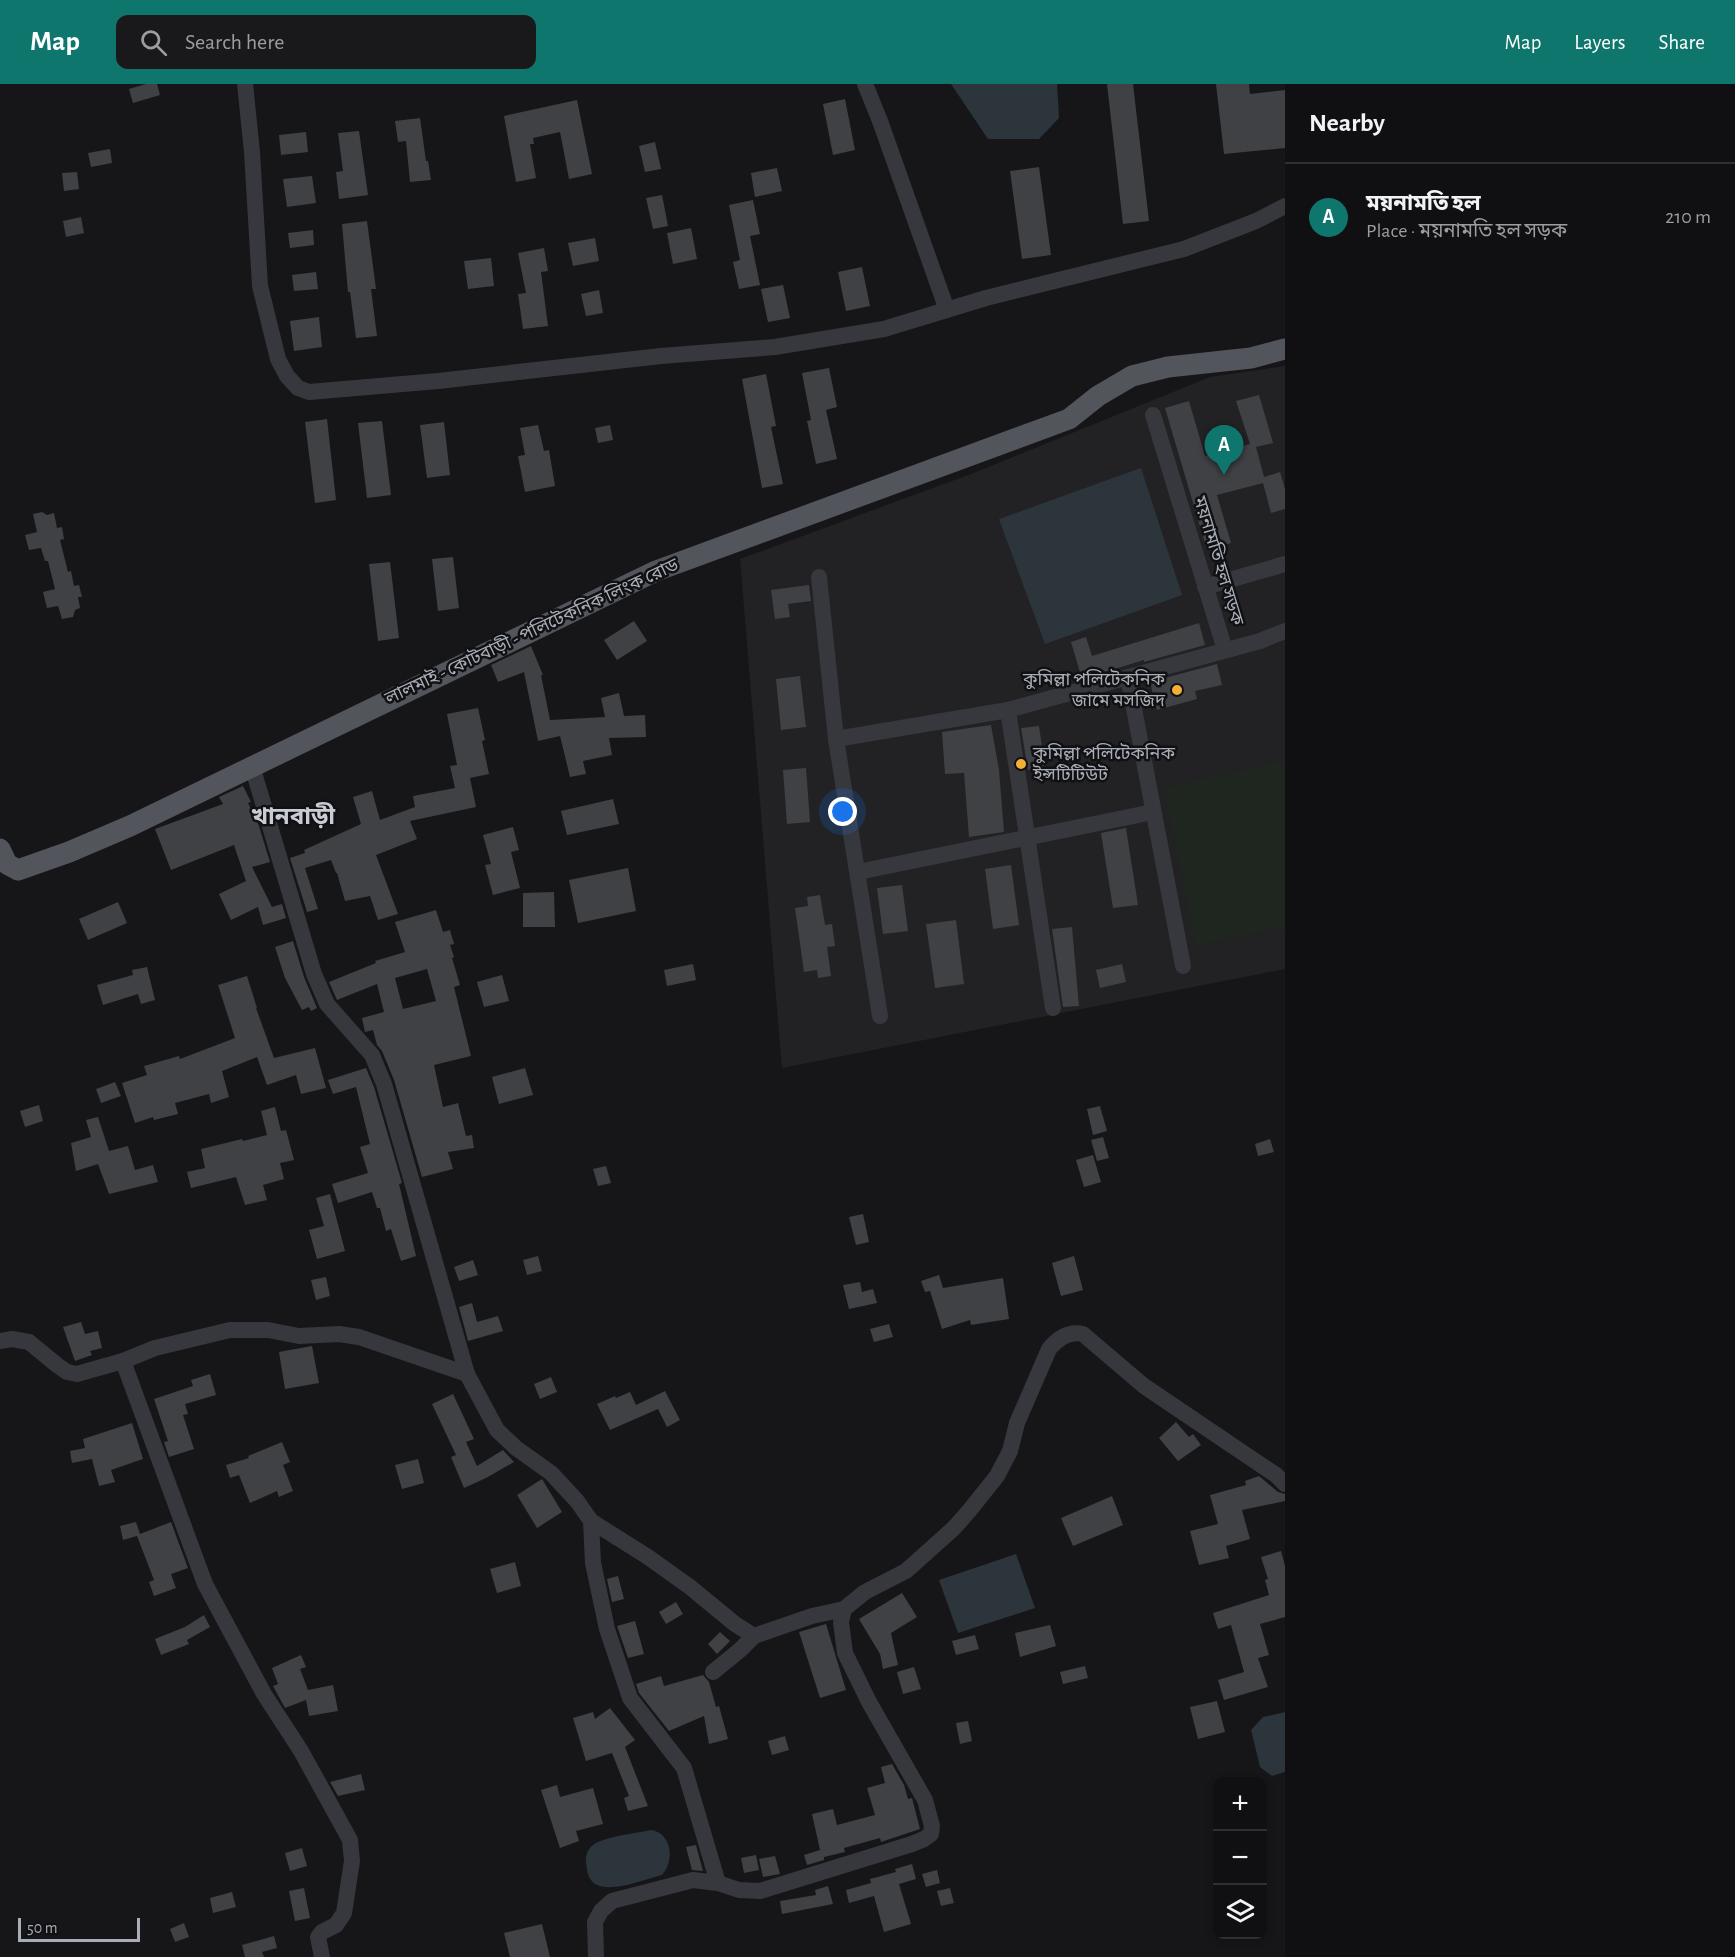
<!DOCTYPE html>
<html lang="en">
<head>
<meta charset="utf-8">
<style>
	body { margin:0; font-family:"Alegreya Sans","Noto Sans Bengali",sans-serif; background:#19191b; color:#f1f3f6 }
	.controls { position:absolute; right:18px; bottom:18px; display:grid; overflow:hidden; border-radius:12px; box-shadow:0 3px 9px #0003 }
	.controls button { width:54px; height:54px; display:grid; place-items:center; padding:0; border:0; border-bottom:2px solid #303032; background:#101012; color:#f1f3f6; font:30px sans-serif }
	.scale { position:absolute; left:18px; bottom:15px; width:122px; box-sizing:border-box; padding-left:6px; border:3px solid #a8adb8; border-top:0; font-size:16px; line-height:21px; white-space:nowrap; color:#a8adb8; -webkit-text-stroke:4px #111113; paint-order:stroke }
	.you { position:absolute; left:843px; top:728px; width:21px; height:21px; margin:-15px; border:4px solid #fff; border-radius:50%; background:#1a73e8; box-shadow:0 0 0 9px #1a73e833 }
	.badge { display:grid; place-items:center; width:39px; height:39px; border-radius:50%; background:#0f766e; color:#fff; font-size:20px; font-weight:700 }
	.pin { position:absolute; translate:-50% -50px; filter:drop-shadow(0 2px 3px #0008) }
	.pin::after { content:''; position:absolute; top:32px; width:21px; height:18px; background:inherit; clip-path:polygon(0 0,100% 0,50% 100%) }
	.list { margin:0; padding:0; list-style:none }
	h2 { display:flex; justify-content:space-between; align-items:center; height:78px; margin:0; padding:0 24px; font-size:26px }
	h2 small { font-size:20px; font-weight:400; color:#9c9d9f }
	.list li { display:grid; grid-template-columns:39px 1fr auto; gap:18px; align-items:center; box-sizing:border-box; height:108px; padding:0 24px; border-top:2px solid #303032 }
	.list b { display:block; font-size:22px; white-space:nowrap }
	.list p { margin:0; font-size:20px; white-space:nowrap; color:#9c9d9f }
	.list em { font-size:20px; font-style:normal; color:#9c9d9f }
	.icon { flex:none; width:33px; height:33px; fill:none; stroke:currentColor; stroke-width:2; stroke-linecap:round; stroke-linejoin:round }
	.map { position:relative; flex:none; width:1285px; height:1873px; overflow:hidden }
	header { display:flex; align-items:center; gap:36px; box-sizing:border-box; height:84px; padding:0 30px; background:#0f766e; color:#fff }
	header strong { font-size:28px }
	nav { display:flex; gap:33px; margin-inline-start:auto; font-size:21px }
	.search { width:420px; height:54px; background:#19191b; display:flex; align-items:center; gap:15px; box-sizing:border-box; padding:0 21px; border-radius:12px; color:#9c9d9f; font-size:22px }
	main { display:flex }
	aside { flex:1; background:#101012 }
	.map>svg:first-child { display:block }
	.built { fill:#222225 }
	.green { fill:#1e261f }
	.water { fill:#2c353c }
	.building { fill:#404145; fill-rule:evenodd }
	.lines { fill:none; stroke-linecap:round; stroke-linejoin:round }
	.minor { stroke:#37383d; stroke-width:16 }
	.major { stroke:#53555c; stroke-width:21 }
	.poi-dot { fill:#f2b134; stroke:#111113; stroke-width:2 }
	.labels { text-anchor:middle; dominant-baseline:central; stroke-width:5; stroke-linejoin:round; paint-order:stroke }
	.street-label { font-size:18px; fill:#a8adb8; stroke:#111113 }
	.poi-label { font-size:18px; fill:#a8adb8; stroke:#111113; text-anchor:end }
	.district-label { font-size:24px; font-weight:bold; fill:#c9ccd4; stroke:#111113 }
</style>
</head>
<body>
<header>
<strong>Map</strong>
<div class="search"><svg class="icon" aria-label="search" viewBox="0 0 24 24"><circle cx="10" cy="10" r="6"/><path d="M15 15l6 6"/></svg>Search here</div>
<nav><a>Map</a><a>Layers</a><a>Share</a></nav>
</header>
<main>
<div class="map">
<svg width="1285" height="1873" viewBox="0 0 1285 1873">
	<rect width="100%" height="100%" fill="#161618"/>
	<!-- built -->
	<polygon class="built" points="1285,282 1285,885 782,984 740,475 971,390 1210,293"/>
	<!-- green -->
	<polygon class="green" points="1285,676 1285,843 1196,862 1164,704"/>
	<!-- water -->
	<g class="water">
		<polygon points="951,0 1057,0 1059,34 1039,55 988,55"/>
		<polygon points="1141,384 1182,511 1045,560 999,435"/>
		<polygon points="1016,1470 1035,1524 958,1549 939,1496"/>
		<polygon points="1285,1628 1285,1688 1272,1692 1260,1683 1251,1646 1263,1633"/>
		<path d="M651 1746C672 1749 675 1777 662 1791 645 1795 603 1813 591 1796 587 1791 587 1784 586 1778 585 1770 589 1763 596 1759 613 1751 633 1750 651 1746Z"/>
	</g>
	<!-- building -->
	<g class="building">
		<polygon points="146,0 157,0 160,11 133,19 129,5"/>
		<polygon points="1107,0 1133,0 1149,137 1123,140"/>
		<polygon points="1216,0 1249,0 1250,10 1285,6 1285,64 1224,70"/>
		<polygon points="845,15 855,66 833,71 823,20"/>
		<polygon points="577,16 592,90 569,95 560,48 533,54 534,60 530,60 536,94 516,98 504,32"/>
		<polygon points="420,34 426,77 428,77 431,96 410,98 406,57 398,58 395,37"/>
		<polygon points="359,47 368,111 339,115 336,88 343,87 338,49"/>
		<polygon points="306,48 308,68 281,71 279,51"/>
		<polygon points="655,58 661,85 645,88 639,62"/>
		<polygon points="110,65 112,79 91,83 88,69"/>
		<polygon points="1039,83 1051,171 1022,175 1010,87"/>
		<polygon points="777,84 782,107 755,113 751,89"/>
		<polygon points="77,88 79,105 64,107 62,89"/>
		<polygon points="312,92 316,119 287,123 283,95"/>
		<polygon points="662,111 668,142 653,145 646,114"/>
		<polygon points="753,116 760,150 750,152 760,201 739,205 733,178 740,176 729,121"/>
		<polygon points="81,133 84,149 66,153 63,137"/>
		<polygon points="367,137 376,205 371,205 377,252 356,254 350,208 348,208 342,140"/>
		<polygon points="691,144 697,175 673,180 667,149"/>
		<polygon points="313,146 314,161 290,164 288,149"/>
		<polygon points="595,154 599,177 573,182 568,159"/>
		<polygon points="544,164 548,187 541,188 548,242 523,245 518,210 526,209 518,169"/>
		<polygon points="491,174 494,202 468,205 464,177"/>
		<polygon points="862,183 870,222 846,227 838,188"/>
		<polygon points="316,188 318,205 294,207 292,191"/>
		<polygon points="783,201 790,234 768,238 761,205"/>
		<polygon points="599,206 603,229 586,232 581,210"/>
		<polygon points="319,233 322,263 294,267 290,237"/>
		<polygon points="829,284 837,323 826,326 837,375 816,380 807,337 811,336 802,289"/>
		<polygon points="766,290 776,342 771,343 783,400 762,404 742,295"/>
		<polygon points="1259,311 1273,359 1256,363 1264,393 1280,388 1285,405 1285,425 1271,429 1263,399 1217,411 1231,459 1207,466 1165,324 1189,317 1205,372 1250,360 1236,317"/>
		<polygon points="327,335 336,416 315,419 305,338"/>
		<polygon points="382,337 391,411 367,414 358,339"/>
		<polygon points="444,338 450,391 427,394 420,341"/>
		<polygon points="538,341 544,367 549,366 555,402 525,408 518,372 525,371 520,344"/>
		<polygon points="610,341 613,356 598,359 595,344"/>
		<polygon points="42,428 47,431 54,429 57,444 62,443 64,455 60,456 68,488 71,487 74,502 79,501 82,513 78,513 80,524 75,526 73,533 62,535 58,522 47,524 43,508 55,505 48,477 45,477 41,464 29,466 25,451 37,448 33,430"/>
		<polygon points="453,473 459,524 438,527 432,475"/>
		<polygon points="390,478 399,554 378,557 369,480"/>
		<polygon points="809,501 811,517 788,520 790,533 775,535 771,506"/>
		<polygon points="634,537 647,557 617,576 604,556"/>
		<polygon points="1199,539 1205,561 1144,578 1144,576 1082,595 1071,558 1086,553 1092,572"/>
		<polygon points="531,562 543,591 541,591 550,636 605,633 601,614 619,609 624,632 645,631 646,653 609,654 612,671 583,677 586,690 570,693 560,652 538,657 524,588 498,598 491,581"/>
		<polygon points="1217,580 1222,601 1195,607 1197,615 1157,626 1150,598"/>
		<polygon points="800,592 806,643 781,646 776,595"/>
		<polygon points="478,624 485,656 482,657 489,690 470,694 476,723 410,737 417,755 376,771 398,830 378,836 370,812 345,817 337,789 336,789 331,776 305,784 318,825 307,828 290,774 305,769 304,766 361,740 353,713 372,707 380,736 415,723 413,712 455,704 450,682 457,681 447,630"/>
		<polygon points="991,641 999,686 1004,748 969,753 964,689 945,690 942,648"/>
		<polygon points="1039,642 1045,683 1028,686 1021,644"/>
		<polygon points="806,684 810,738 787,740 783,686"/>
		<polygon points="243,702 251,718 248,719 258,739 270,778 252,783 272,823 282,820 286,834 263,841 258,823 231,836 219,810 246,797 234,761 171,786 155,745 223,720 219,713"/>
		<polygon points="613,715 619,740 567,751 561,727"/>
		<polygon points="513,743 519,766 511,768 520,804 493,811 485,781 491,780 483,751"/>
		<polygon points="1126,744 1138,821 1113,824 1101,749"/>
		<polygon points="1011,781 1019,841 993,845 985,785"/>
		<polygon points="628,784 636,827 578,839 569,796"/>
		<polygon points="902,801 908,847 883,850 877,804"/>
		<polygon points="554,808 555,843 523,843 523,809"/>
		<polygon points="820,811 825,841 832,840 835,862 827,863 831,892 818,894 817,886 804,888 795,824 808,822 807,813"/>
		<polygon points="118,818 127,839 88,856 79,835"/>
		<path d="M436 826 443 848 450 846 454 860 450 861 454 873 452 874 460 901 454 903 471 972 434 981 443 1023 458 1019 466 1052 472 1051 474 1064 448 1068 453 1085 422 1093 394 996 382 967 377 961 373 946 365 948 362 934 384 928 377 900 337 916 329 898 376 879 375 877 405 868 395 838ZM427 885 436 917 403 925 395 894Z"/>
		<polygon points="956,836 964,900 935,904 926,840"/>
		<polygon points="1072,843 1079,922 1063,923 1052,845"/>
		<polygon points="293,857 304,893 317,924 311,927 309,923 302,926 285,894 275,863"/>
		<polygon points="693,880 696,896 667,902 664,886"/>
		<polygon points="1122,880 1126,898 1100,904 1096,886"/>
		<polygon points="147,883 155,916 141,920 138,910 103,921 97,901 133,891 132,886"/>
		<polygon points="502,891 509,917 484,923 477,898"/>
		<polygon points="247,892 257,924 256,924 274,974 315,964 326,1004 301,1010 296,991 267,1001 257,973 222,987 229,1013 211,1019 209,1010 175,1019 178,1030 154,1036 153,1033 135,1039 122,999 147,991 144,982 179,972 180,975 235,954 218,901"/>
		<polygon points="366,984 374,1003 402,1099 399,1100 416,1172 401,1177 391,1145 386,1147 380,1124 377,1124 372,1108 338,1119 332,1100 368,1089 360,1063 370,1060 356,1003 333,1010 328,996"/>
		<polygon points="525,984 533,1011 499,1020 492,993"/>
		<polygon points="115,998 121,1012 101,1019 96,1005"/>
		<polygon points="39,1021 43,1037 25,1043 20,1027"/>
		<polygon points="1100,1022 1107,1047 1093,1051 1087,1025"/>
		<polygon points="275,1023 281,1047 286,1046 294,1076 280,1079 284,1095 263,1101 267,1116 245,1121 236,1093 191,1104 187,1088 205,1084 201,1065 242,1055 243,1057 267,1051 261,1027"/>
		<polygon points="98,1033 109,1067 128,1062 135,1086 153,1081 158,1098 109,1110 98,1080 76,1087 71,1059 91,1053 86,1036"/>
		<polygon points="1103,1053 1109,1074 1097,1077 1091,1056"/>
		<polygon points="1270,1055 1274,1068 1258,1072 1255,1060"/>
		<polygon points="1093,1071 1101,1098 1084,1103 1076,1076"/>
		<polygon points="606,1082 611,1099 598,1102 593,1085"/>
		<polygon points="330,1110 345,1167 317,1175 309,1146 324,1142 316,1114"/>
		<polygon points="863,1130 869,1158 856,1161 849,1133"/>
		<polygon points="538,1172 542,1187 527,1191 523,1176"/>
		<polygon points="1074,1172 1083,1206 1061,1212 1052,1179"/>
		<polygon points="473,1176 478,1191 459,1197 454,1183"/>
		<polygon points="939,1191 943,1204 1003,1194 1009,1235 971,1241 970,1236 942,1245 930,1207 925,1208 921,1197"/>
		<polygon points="326,1193 330,1212 316,1216 311,1196"/>
		<polygon points="860,1198 862,1208 873,1205 877,1219 849,1225 843,1201"/>
		<polygon points="472,1219 477,1238 498,1232 503,1247 468,1257 459,1223"/>
		<polygon points="81,1238 85,1250 98,1247 102,1264 90,1267 92,1271 75,1277 63,1243"/>
		<polygon points="889,1240 893,1253 874,1258 870,1245"/>
		<polygon points="312,1262 319,1299 285,1305 279,1268"/>
		<polygon points="210,1290 216,1311 185,1320 188,1330 183,1331 194,1365 169,1373 164,1358 168,1357 154,1315 193,1302 191,1296"/>
		<polygon points="551,1293 557,1308 540,1315 534,1300"/>
		<polygon points="665,1307 680,1336 667,1343 658,1325 610,1346 597,1320 615,1312 616,1314 630,1308 636,1321"/>
		<polygon points="453,1310 474,1355 466,1358 477,1382 503,1366 514,1378 486,1394 464,1404 451,1373 456,1371 432,1320"/>
		<polygon points="1176,1338 1189,1353 1193,1350 1201,1361 1178,1377 1159,1354"/>
		<polygon points="132,1339 143,1375 111,1386 115,1398 99,1402 92,1375 72,1379 70,1367 85,1364 83,1355"/>
		<polygon points="282,1358 290,1378 283,1381 293,1407 279,1413 277,1407 250,1419 239,1391 230,1394 226,1381 249,1374 248,1372"/>
		<polygon points="418,1375 424,1399 402,1405 395,1381"/>
		<polygon points="1259,1392 1278,1408 1285,1410 1285,1417 1242,1426 1250,1455 1226,1462 1229,1474 1199,1481 1190,1447 1218,1440 1210,1411 1246,1401 1245,1397"/>
		<polygon points="542,1395 562,1428 537,1444 517,1411"/>
		<polygon points="1112,1412 1123,1441 1073,1462 1061,1434"/>
		<polygon points="136,1438 140,1450 171,1438 188,1484 171,1490 176,1504 154,1512 149,1498 154,1496 137,1452 123,1456 120,1442"/>
		<polygon points="1281,1467 1285,1482 1285,1533 1260,1540 1269,1571 1258,1574 1268,1603 1224,1616 1218,1596 1244,1588 1231,1541 1218,1545 1213,1529 1269,1511 1265,1496 1268,1495 1261,1473"/>
		<polygon points="515,1478 521,1502 497,1509 490,1485"/>
		<polygon points="618,1492 624,1515 612,1518 607,1495"/>
		<polygon points="902,1509 917,1533 891,1549 898,1581 883,1585 880,1570 859,1535"/>
		<polygon points="676,1518 683,1530 666,1540 659,1528"/>
		<polygon points="204,1531 210,1543 187,1556 189,1560 161,1571 155,1555 185,1543"/>
		<polygon points="635,1537 644,1570 628,1574 617,1542"/>
		<polygon points="826,1540 846,1606 820,1614 799,1548"/>
		<polygon points="1050,1541 1056,1562 1020,1573 1015,1549"/>
		<polygon points="720,1548 730,1557 717,1570 708,1560"/>
		<polygon points="975,1551 979,1565 956,1571 952,1557"/>
		<polygon points="301,1571 306,1583 300,1585 308,1606 333,1601 338,1627 309,1632 306,1616 285,1624 273,1602 278,1600 272,1584"/>
		<polygon points="1085,1582 1088,1594 1063,1600 1060,1588"/>
		<polygon points="914,1583 921,1605 903,1610 897,1588"/>
		<polygon points="703,1591 709,1598 716,1623 719,1622 728,1655 709,1660 704,1632 669,1647 639,1609 636,1600 661,1592 664,1602"/>
		<polygon points="1217,1617 1225,1648 1198,1655 1190,1623"/>
		<polygon points="610,1624 635,1656 625,1663 648,1722 628,1727 624,1714 629,1712 612,1669 586,1677 573,1634 593,1628 595,1635"/>
		<polygon points="968,1637 972,1657 960,1660 956,1639"/>
		<polygon points="785,1652 789,1666 772,1671 768,1657"/>
		<polygon points="892,1680 904,1701 908,1715 912,1714 920,1745 881,1758 880,1754 844,1764 845,1768 824,1773 824,1776 807,1781 804,1771 820,1766 812,1730 833,1725 837,1741 875,1731 867,1704 885,1699 881,1683"/>
		<polygon points="361,1690 365,1706 338,1712 330,1698"/>
		<polygon points="557,1701 560,1713 593,1704 603,1740 576,1747 579,1757 560,1764 541,1706"/>
		<polygon points="696,1761 703,1787 692,1786 686,1763"/>
		<polygon points="302,1764 307,1782 290,1787 285,1769"/>
		<polygon points="756,1771 759,1786 744,1789 741,1774"/>
		<polygon points="775,1772 780,1790 763,1793 759,1775"/>
		<polygon points="912,1780 916,1795 899,1800 911,1840 884,1848 874,1812 849,1819 846,1806 871,1799 870,1795 896,1788 895,1785"/>
		<polygon points="937,1786 940,1799 926,1803 922,1790"/>
		<polygon points="828,1802 833,1820 782,1830 780,1817 816,1811 815,1806"/>
		<polygon points="304,1804 310,1834 295,1837 289,1807"/>
		<polygon points="950,1804 954,1819 941,1822 937,1807"/>
		<polygon points="232,1808 236,1823 213,1829 210,1814"/>
		<polygon points="184,1839 189,1853 175,1858 170,1845"/>
		<polygon points="542,1840 550,1873 510,1873 504,1849"/>
		<polygon points="274,1852 277,1864 262,1868 264,1873 245,1873 242,1861"/>
	</g>
	<g class="lines">
		<!-- minor -->
		<g class="minor">
			<polyline points="245,0 252,68 260,202 278,275 287,292 298,304 309,308 438,297 661,272 775,263 884,245 986,214 1184,165 1256,137 1285,122"/>
			<polyline points="865,0 880,37 947,226"/>
			<polyline points="1153,331 1225,566"/>
			<polyline points="819,493 836,655 880,932"/>
			<polyline points="1205,503 1285,480"/>
			<polyline points="1128,593 1183,882"/>
			<polyline points="1008,626 1053,924"/>
			<polyline points="836,655 1008,626 1260,557 1285,547"/>
			<polyline points="252,682 314,890 327,920 372,971 384,1000 467,1290 497,1346 516,1364 551,1389 577,1417 591,1437 648,1473 690,1503 735,1540 754,1552 812,1532 844,1525"/>
			<polyline points="858,788 1153,728"/>
			<polyline points="0,1257 12,1255 29,1258 57,1281 67,1288 77,1290 123,1277 155,1264 230,1246 268,1246 299,1252 339,1250 359,1253 467,1290"/>
			<polyline points="123,1277 205,1500 264,1610 301,1667 350,1756 352,1777 344,1829 336,1841 322,1848 318,1853 322,1873"/>
			<polyline points="591,1437 593,1479 607,1545 630,1614 684,1684 718,1799"/>
			<polyline points="713,1588 740,1566 754,1552"/>
			<path d="M596 1873 595 1838 601 1827 612 1817 693 1796 718 1799 739 1806 760 1807 912 1760 924 1755 931 1750 932 1742 925 1716 869 1618 845 1569 841 1538 844 1525 865 1508 906 1487 954 1444 969 1427 997 1392 1010 1367 1017 1339 1049 1265C1058 1254 1069 1247 1083 1250L1144 1302 1276 1391 1285 1400"/>
		</g>
		<!-- major -->
		<polyline class="major" points="0,765 7,780 18,786 69,768 130,742 656,487 1069,335 1098,312 1132,292 1168,283 1251,274 1285,265"/>
	</g>
	<!-- markers -->
	<g class="poi-dot">
		<circle cx="1177" cy="606" r="6"/>
		<circle cx="1021" cy="680" r="6"/>
	</g>
	<g class="labels">
		<!-- street labels -->
		<g class="street-label">
			<text transform="translate(1218 477) rotate(73)">ময়নামতি হল সড়ক</text>
			<text transform="translate(532 548) rotate(-25)">লালমাই - কোটবাড়ী - পলিটেকনিক লিংক রোড</text>
		</g>
		<!-- poi labels -->
		<g class="poi-label">
			<text x="1165" y="596">কুমিল্লা পলিটেকনিক<tspan x="1165" dy="21">জামে মসজিদ</tspan></text>
			<text x="1033" y="670" text-anchor="start">কুমিল্লা পলিটেকনিক<tspan x="1033" dy="21">ইন্সটিটিউট</tspan></text>
		</g>
		<!-- district labels -->
		<g class="district-label">
			<text x="293" y="733">খানবাড়ী</text>
		</g>
	</g>
</svg>
<div class="controls">
<button>+</button>
<button>−</button>
<button><svg class="icon" aria-label="layers" viewBox="0 0 24 24"><path d="M12 4l9 5-9 5-9-5zM3 14l9 5 9-5"/></svg></button>
</div>
<div class="scale">50 m</div>
<div class="you"></div>
<div class="pin badge" style="left:1224px;top:391px">A</div>
</div>
<aside>
<h2>Nearby<small></small></h2>
<ul class="list">
<li><span class="badge">A</span><div><b>ময়নামতি হল</b><p>Place · ময়নামতি হল সড়ক</p></div><em>210 m</em></li>
</ul>
</aside>
</main>
</body>
</html>
